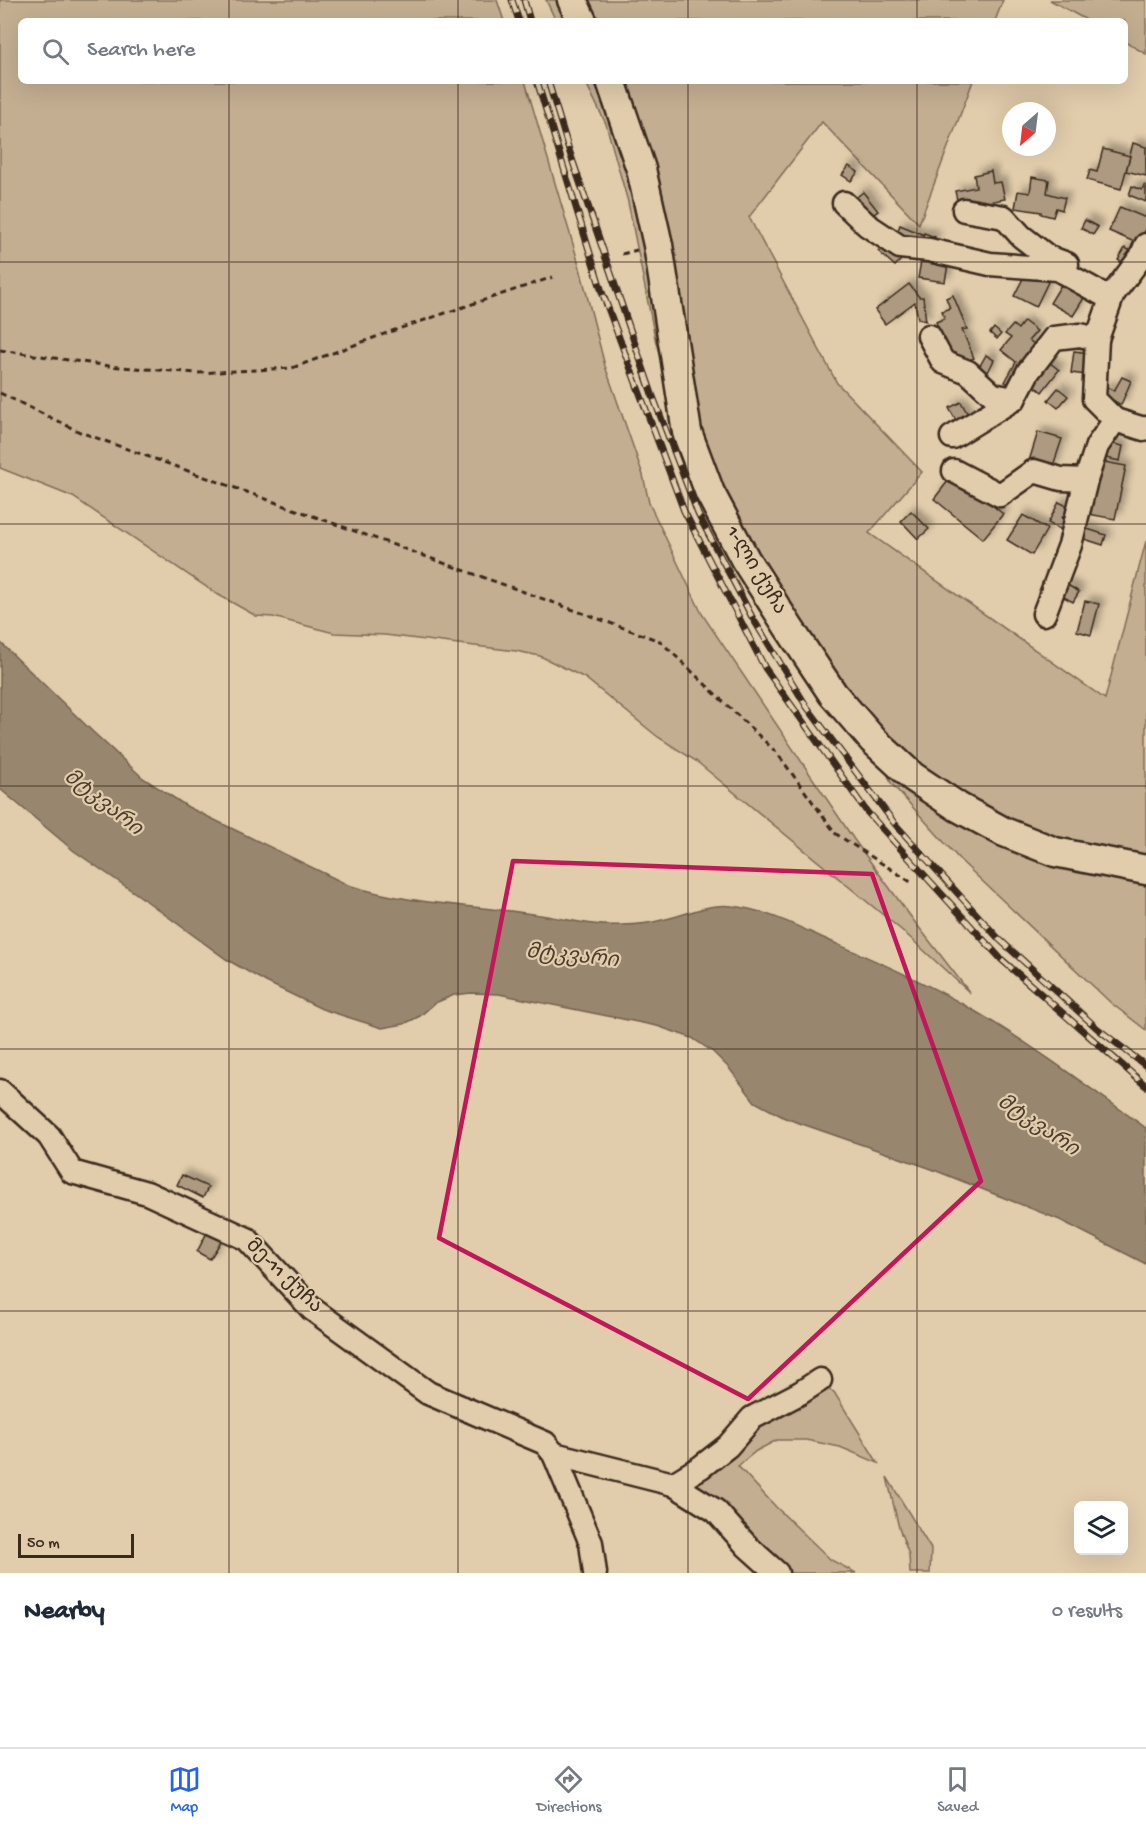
<!DOCTYPE html>
<html lang="en">
<head>
<meta charset="utf-8">
<style>
	body { margin:0; font-family:"Gochi Hand","Noto Sans Georgian",sans-serif; background:#f6f6f7; color:#1f2937 }
	.controls { position:absolute; right:18px; bottom:18px; display:grid; overflow:hidden; border-radius:9px; box-shadow:0 6px 24px #0002 }
	.controls button { width:54px; height:54px; display:grid; place-items:center; padding:0; border:0; border-bottom:2px solid #e0e1e3; background:#fff; color:#1f2937; font:30px sans-serif }
	.compass { position:absolute; left:1002px; top:102px; width:54px; height:54px; border-radius:50%; background:#fff; box-shadow:0 6px 24px #0002; rotate:208deg }
	.scale { position:absolute; left:18px; bottom:15px; width:116px; box-sizing:border-box; padding-left:6px; border:3px solid #3b2a1e; border-top:0; font-size:16px; line-height:21px; white-space:nowrap; color:#3b2a1e; -webkit-text-stroke:4px #e1ccab; paint-order:stroke }
	.list { margin:0; padding:0; list-style:none }
	h2 { display:flex; justify-content:space-between; align-items:center; height:78px; margin:0; padding:0 24px; font-size:26px }
	h2 small { font-size:20px; font-weight:400; color:#747a83 }
	.icon { flex:none; width:33px; height:33px; fill:none; stroke:currentColor; stroke-width:2; stroke-linecap:round; stroke-linejoin:round }
	.map { position:relative; flex:none; width:1146px; height:1573px; overflow:hidden }
	.search { position:absolute; background:#fff; box-shadow:0 6px 24px #0002; left:18px; right:18px; top:18px; height:66px; display:flex; align-items:center; gap:15px; box-sizing:border-box; padding:0 21px; border-radius:9px; color:#747a83; font-size:22px }
	.sheet { height:174px; background:#fff }
	nav { display:flex; justify-content:space-around; align-items:center; box-sizing:border-box; height:84px; border-top:2px solid #e0e1e3; background:#fff; font-size:16px; color:#747a83 }
	nav a { display:grid; justify-items:center; gap:3px }
	nav .on { color:#2563eb }
	.map>svg:first-child { display:block }
	.green { fill:#c3ae91; stroke:#7f6c58; stroke-width:1.5 }
	.water { fill:#99866e; stroke:#73614e; stroke-width:1.5 }
	.building { fill:#ae9a80; stroke:#3b2a1e; stroke-width:1.5; filter:url(#shadow) }
	.lines { fill:none; stroke-linecap:round; stroke-linejoin:round }
	.minor-casing { stroke:#3b2a1e; stroke-width:27 }
	.major-casing { stroke:#3b2a1e; stroke-width:33 }
	.path { stroke:#3b2a1e; stroke-width:3; stroke-dasharray:6 4.5; stroke-linecap:butt }
	.minor { stroke:#e1ccab; stroke-width:22 }
	.major { stroke:#e1ccab; stroke-width:28 }
	.rail-casing { stroke:#3b2a1e; stroke-width:7 }
	.rail { stroke:#e1ccab; stroke-width:4.5; stroke-dasharray:14; stroke-linecap:butt }
	.marked { fill:none; stroke:#c2185b; stroke-width:4.5; stroke-linejoin:round }
	.grid { fill:none; stroke:#3b2a1e; stroke-width:1.5; stroke-opacity:0.55 }
	.labels { text-anchor:middle; dominant-baseline:central; stroke-width:4.5; stroke-linejoin:round; paint-order:stroke }
	.street-label { font-size:20px; fill:#3b2a1e; stroke:#e1ccab }
	.water-label { font-size:21px; font-style:italic; fill:#4e3c2e; stroke:#e1ccab }
</style>
</head>
<body>
<div class="map">
<svg width="1146" height="1573" viewBox="0 0 1146 1573">
	<defs>
		<filter id="shadow"><feDropShadow dx="5.5" dy="-5.5" stdDeviation="3" flood-color="#0004"/></filter>
	</defs>
	<rect width="100%" height="100%" fill="#e1ccab"/>
	<filter id="ink" filterUnits="userSpaceOnUse"><feTurbulence type="fractalNoise" baseFrequency=".0167" numOctaves="2"/><feDisplacementMap in="SourceGraphic" scale="12" xChannelSelector="R" yChannelSelector="G"/><feConvolveMatrix kernelMatrix="1 2 1 2 8 2 1 2 1" color-interpolation-filters="sRGB"/></filter>
	<g filter="url(#ink)">
		<!-- green -->
		<g class="green">
			<polygon points="0,0 497,0 504,21 21,21 21,81 525,81 580,268 605,366 643,475 649,503 702,614 855,841 914,921 970,993 905,933 696,761 658,737 585,678 540,656 516,651 385,635 334,633 273,617 256,616 217,594 73,497 0,468"/>
			<polygon points="546,0 1003,0 995,21 556,21"/>
			<polygon points="1050,0 1146,0 1146,54 1125,42 1125,21 1088,21"/>
			<polygon points="585,81 973,81 919,224 822,122 749,217 837,383 922,472 869,533 1105,699 1146,541 1146,1030 1111,1003 960,860 891,783 884,765 704,495 656,343 628,202 606,124"/>
			<polygon points="823,1387 834,1392 878,1463 840,1447 806,1440 777,1440 756,1451 738,1466 776,1507 831,1560 856,1573 777,1573 673,1484 728,1446"/>
			<polygon points="887,1477 931,1549 930,1573 910,1573 909,1555 899,1528"/>
		</g>
		<!-- water -->
		<path class="water" d="M0 642 93 732 143 778 188 807 348 885C410 905 477 905 540 915 568 919 594 927 621 925 636 925 652 923 666 919 689 914 709 903 732 906 764 909 801 928 830 941 876 961 923 981 966 1006 1029 1042 1087 1086 1146 1128V1264L1060 1220 929 1168 785 1118 755 1102 729 1068 713 1052 692 1038 657 1026 499 994 471 993 454 995 435 1003 420 1016 404 1024 382 1028 322 1009 266 982 226 959 141 897 74 851 0 789Z"/>
		<!-- building -->
		<g class="building">
			<polygon points="1133,143 1146,147 1146,176 1126,171"/>
			<polygon points="1103,149 1130,156 1121,189 1087,180 1090,170 1097,172"/>
			<polygon points="849,166 858,172 851,181 842,175"/>
			<polygon points="991,171 993,183 1001,182 1005,199 972,205 970,198 957,200 955,191 976,187 974,175"/>
			<polygon points="1032,177 1049,180 1047,193 1065,198 1062,210 1056,208 1053,217 1041,214 1041,212 1015,208 1018,191 1030,193"/>
			<polygon points="1144,185 1146,186 1146,202 1129,195 1132,186 1142,190"/>
			<polygon points="863,192 878,211 867,219 852,201"/>
			<polygon points="1120,207 1146,218 1146,229 1139,244 1109,231"/>
			<polygon points="1085,220 1098,227 1093,235 1081,228"/>
			<polygon points="900,225 924,235 919,245 896,235"/>
			<polygon points="924,233 935,237 931,246 921,242"/>
			<polygon points="887,242 904,257 895,266 878,251"/>
			<polygon points="1125,248 1135,253 1128,266 1118,260"/>
			<polygon points="922,255 949,259 945,282 918,278"/>
			<polygon points="1027,271 1048,282 1036,307 1014,296"/>
			<polygon points="1064,280 1087,293 1073,316 1050,303"/>
			<polygon points="909,284 919,297 923,297 926,321 918,319 915,302 885,324 875,310"/>
			<polygon points="953,295 967,329 962,330 974,358 958,365 951,361 936,322 945,318 942,311 950,308 946,298"/>
			<polygon points="1024,321 1037,331 1029,340 1037,347 1015,387 1005,382 1016,362 1001,350 1011,338 1005,334 1013,325 1018,329"/>
			<polygon points="994,328 1001,334 997,339 990,333"/>
			<polygon points="1074,351 1089,353 1086,375 1071,373"/>
			<polygon points="986,355 994,360 986,376 977,371"/>
			<polygon points="1045,359 1059,370 1042,392 1028,381"/>
			<polygon points="1122,377 1131,381 1121,405 1102,394 1107,387 1114,391"/>
			<polygon points="1058,388 1068,396 1058,408 1048,400"/>
			<polygon points="961,402 970,418 958,424 949,408"/>
			<polygon points="1038,432 1062,439 1052,469 1029,461"/>
			<polygon points="1109,443 1123,446 1120,461 1106,458"/>
			<polygon points="1099,461 1126,466 1115,519 1088,514"/>
			<polygon points="952,476 969,486 1003,514 983,539 934,499"/>
			<polygon points="1059,502 1069,507 1062,518 1068,522 1063,531 1048,523"/>
			<polygon points="911,511 929,529 918,539 901,521"/>
			<polygon points="1023,515 1047,529 1032,555 1007,540"/>
			<polygon points="1081,527 1106,535 1103,545 1078,537"/>
			<polygon points="1066,584 1079,592 1073,602 1060,595"/>
			<polygon points="1085,601 1099,604 1091,635 1077,631"/>
			<polygon points="182,1175 208,1187 203,1198 177,1185"/>
			<polygon points="210,1227 225,1235 210,1259 197,1252"/>
		</g>
		<g class="lines">
			<defs>
				<g id="minor">
					<polyline points="844,203 867,225 900,247 929,250 990,264 1057,269 1102,294 1113,294"/>
					<polyline points="964,210 1004,217 1021,236 1048,257 1067,264"/>
					<polyline points="929,336 943,362 968,372 993,395 1014,399 1028,372 1054,338 1080,335 1097,339 1113,294 1141,257 1146,245"/>
					<polyline points="1097,339 1094,399 1115,420"/>
					<polyline points="952,437 1014,399"/>
					<polyline points="954,471 1000,495 1034,471 1061,479 1086,480"/>
					<polyline points="1044,614 1070,545 1086,480 1097,446 1115,420 1144,429 1146,428"/>
					<polyline points="0,1091 49,1136 72,1172 147,1193 247,1239 312,1309 428,1393 545,1443 554,1454 591,1543 595,1573"/>
					<polyline points="554,1454 673,1484 716,1511 747,1546 777,1573"/>
					<polyline points="673,1484 701,1467 728,1446 752,1418 800,1393 820,1380"/>
				</g>
				<g id="major">
					<polyline points="572,0 582,21"/>
					<polyline points="611,81 641,169 658,245 687,432 710,493 745,559 789,628 833,694 873,740 913,777 958,807 1004,832 1055,852 1146,870"/>
				</g>
			</defs>
			<!-- minor casing -->
			<use href="#minor" class="minor-casing"/>
			<!-- major casing -->
			<use href="#major" class="major-casing"/>
			<!-- path -->
			<g class="path">
				<polyline points="622,254 637,250"/>
				<polyline points="0,350 109,366 198,373 292,368 395,330 553,277"/>
				<polyline points="0,393 80,432 660,641 777,753 836,834 914,884"/>
			</g>
			<!-- minor -->
			<use href="#minor" class="minor"/>
			<!-- major -->
			<use href="#major" class="major"/>
			<defs>
				<g id="rail">
					<polyline points="512,0 519,21"/>
					<polyline points="524,0 530,21"/>
					<polyline points="537,81 602,292 684,511 765,668 867,812 1001,959 1146,1086"/>
					<polyline points="548,81 569,150 652,394 698,514 752,617 807,707 895,824 999,939 1098,1029 1146,1066"/>
				</g>
			</defs>
			<!-- rail casing -->
			<use href="#rail" class="rail-casing"/>
			<!-- rail -->
			<use href="#rail" class="rail"/>
		</g>
	</g>
	<!-- marked area -->
	<path class="marked" d="M513 861 872 874 981 1181 748 1399 439 1238Z"/>
	<!-- grid -->
	<path class="grid" d="M229 0V21M458 0V21M688 0V21M917 0V21M229 81V1573M458 81V1573M688 81V1573M917 81V1573M0 262H1146M0 524H1146M0 786H1146M0 1049H1146M0 1311H1146"/>
	<g class="labels">
		<!-- street labels -->
		<g class="street-label">
			<text transform="translate(755 571) rotate(59)">1-ლი ქუჩა</text>
			<text transform="translate(283 1277) rotate(44)">მე-11 ქუჩა</text>
		</g>
		<!-- water labels -->
		<g class="water-label">
			<text transform="translate(102 804) rotate(38)">მტკვარი</text>
			<text transform="translate(572 958) rotate(6)">მტკვარი</text>
			<text transform="translate(1037 1127) rotate(34)">მტკვარი</text>
		</g>
	</g>
</svg>
<div class="controls">
<button><svg class="icon" aria-label="layers" viewBox="0 0 24 24"><path d="M12 4l9 5-9 5-9-5zM3 14l9 5 9-5"/></svg></button>
</div>
<svg class="compass" viewBox="-18 -18 36 36"><path d="M0-13l5 13h-10z" fill="#e53935"/><path d="M0 13l5-13h-10z" fill="#747a83"/></svg>
<div class="scale">50 m</div>
<div class="search"><svg class="icon" aria-label="search" viewBox="0 0 24 24"><circle cx="10" cy="10" r="6"/><path d="M15 15l6 6"/></svg>Search here</div>
</div>
<section class="sheet">
<h2>Nearby<small>0 results</small></h2>
<ul class="list">
</ul>
</section>
<nav>
<a class="on"><svg class="icon" aria-label="map" viewBox="0 0 24 24"><path d="M3 6l6-2 6 2 6-2v14l-6 2-6-2-6 2zM9 4v14M15 6v14"/></svg>Map</a>
<a><svg class="icon" aria-label="directions" viewBox="0 0 24 24"><path d="M12 3l9 9-9 9-9-9zM9 14v-3h6M13 9l2 2-2 2"/></svg>Directions</a>
<a><svg class="icon" aria-label="saved" viewBox="0 0 24 24"><path d="M7 4h10v16l-5-4-5 4z"/></svg>Saved</a>
</nav>
</body>
</html>
